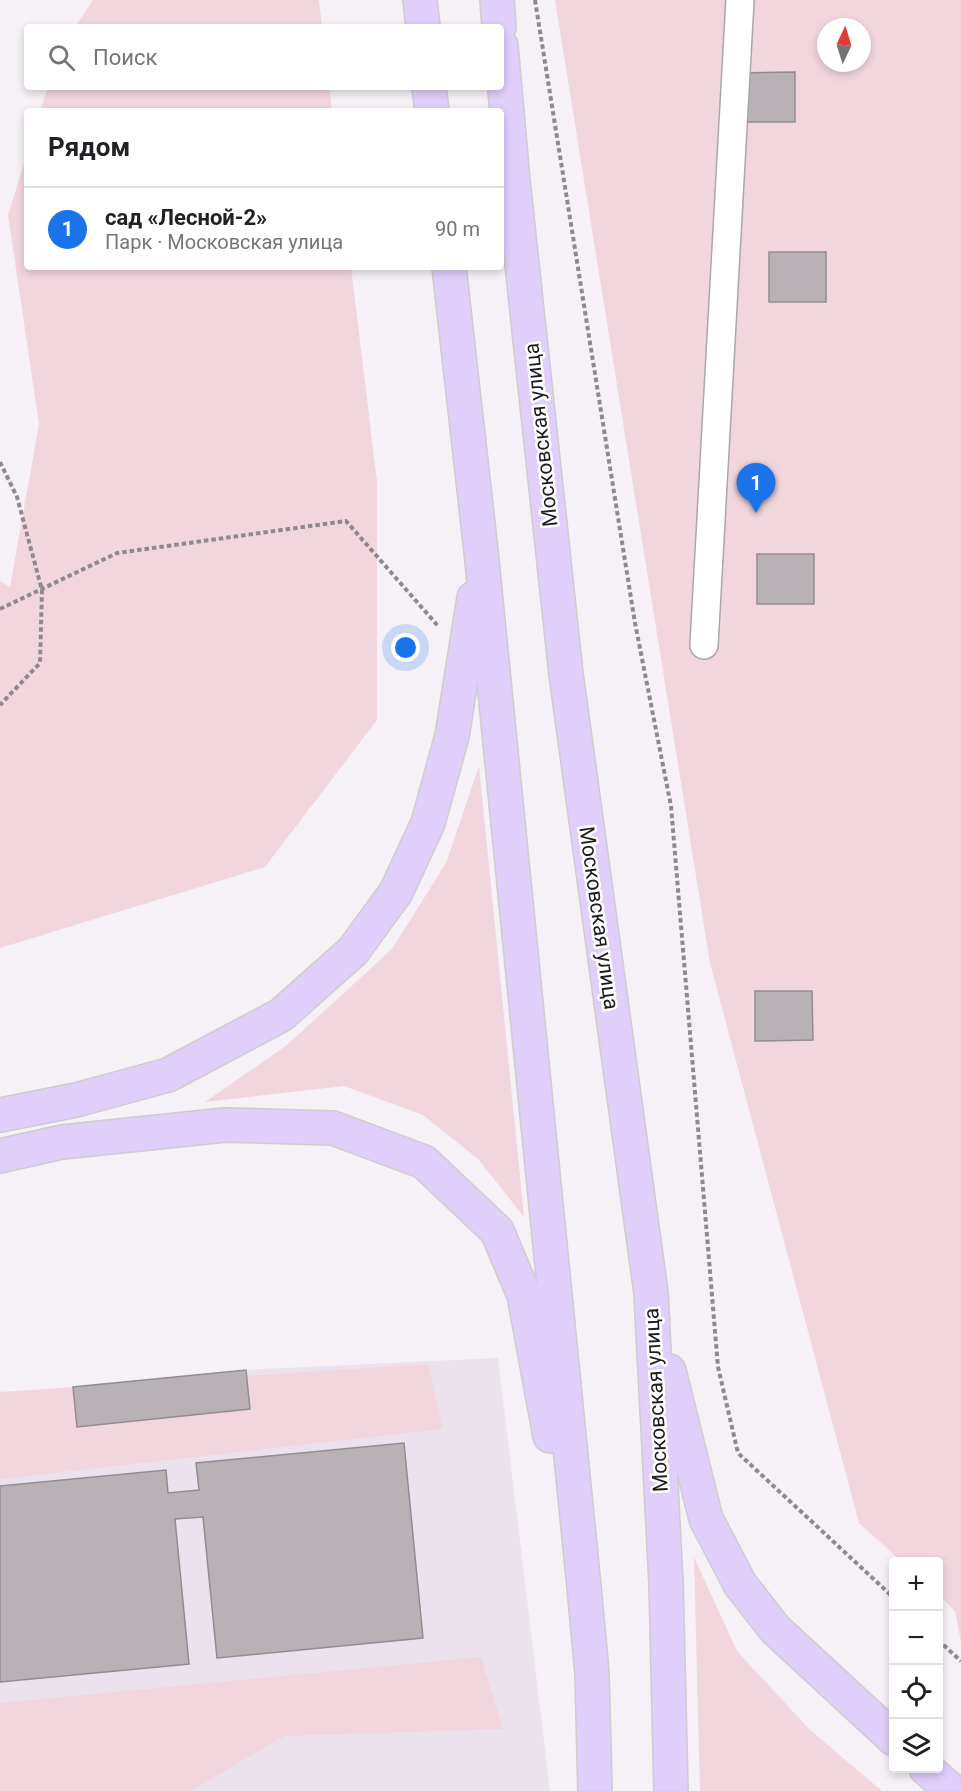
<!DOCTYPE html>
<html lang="ru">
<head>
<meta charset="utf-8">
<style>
	body { margin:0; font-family:Roboto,sans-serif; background:#f2f2f2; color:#202124 }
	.controls { position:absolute; right:18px; bottom:18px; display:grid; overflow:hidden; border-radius:6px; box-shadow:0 3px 9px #0003 }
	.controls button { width:54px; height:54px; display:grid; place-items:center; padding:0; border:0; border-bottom:2px solid #e0e0e0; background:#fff; color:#202124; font:30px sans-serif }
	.compass { position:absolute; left:817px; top:18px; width:54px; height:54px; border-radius:50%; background:#fff; box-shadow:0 3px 9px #0003; rotate:4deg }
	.you { position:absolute; left:406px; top:648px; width:21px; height:21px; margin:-15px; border:4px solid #fff; border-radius:50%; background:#1a73e8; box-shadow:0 0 0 9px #1a73e833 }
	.badge { display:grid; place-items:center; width:39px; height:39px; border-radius:50%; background:#1a73e8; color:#fff; font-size:20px; font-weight:700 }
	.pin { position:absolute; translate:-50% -50px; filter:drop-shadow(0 2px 3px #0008) }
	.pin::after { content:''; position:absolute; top:32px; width:21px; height:18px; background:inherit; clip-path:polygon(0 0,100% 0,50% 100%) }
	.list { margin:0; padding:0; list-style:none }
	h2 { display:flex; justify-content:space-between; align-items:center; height:78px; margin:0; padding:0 24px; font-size:26px }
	h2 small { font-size:20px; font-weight:400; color:#757577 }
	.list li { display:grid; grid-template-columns:39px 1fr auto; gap:18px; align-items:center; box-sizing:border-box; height:84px; padding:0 24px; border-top:2px solid #e0e0e0 }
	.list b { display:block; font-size:22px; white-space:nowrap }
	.list p { margin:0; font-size:20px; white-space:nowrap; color:#757577 }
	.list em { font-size:20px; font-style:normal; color:#757577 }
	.icon { flex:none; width:33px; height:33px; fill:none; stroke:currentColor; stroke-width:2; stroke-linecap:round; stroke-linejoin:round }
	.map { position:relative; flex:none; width:961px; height:1791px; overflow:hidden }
	.search { position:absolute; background:#fff; box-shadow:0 3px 9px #0003; left:24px; top:24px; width:480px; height:66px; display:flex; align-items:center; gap:15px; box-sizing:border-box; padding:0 21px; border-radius:6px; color:#757577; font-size:22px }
	.panel { position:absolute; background:#fff; box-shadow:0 3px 9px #0003; left:24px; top:108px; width:480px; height:162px; border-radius:6px }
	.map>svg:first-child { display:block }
	.built { fill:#ebe2ed }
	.green { fill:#f2d6de; fill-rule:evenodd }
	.building { fill:#b8b2b6; stroke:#928c90; stroke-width:1.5 }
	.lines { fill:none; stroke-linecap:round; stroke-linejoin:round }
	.minor-casing { stroke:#aaa6ab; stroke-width:30 }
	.primary-casing { stroke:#cdcdcd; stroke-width:36 }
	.path { stroke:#8c8a8d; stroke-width:4; stroke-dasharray:4.5 3; stroke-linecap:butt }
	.minor { stroke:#fff; stroke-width:27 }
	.primary { stroke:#e0cefb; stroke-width:33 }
	.labels { text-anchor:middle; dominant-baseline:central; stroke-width:5; stroke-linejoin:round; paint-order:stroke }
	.street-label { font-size:21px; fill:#1c1b1d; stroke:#fff }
</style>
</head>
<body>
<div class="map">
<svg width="961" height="1791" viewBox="0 0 961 1791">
	<rect width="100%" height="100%" fill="#f5f1f6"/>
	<!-- built -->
	<polygon class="built" points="498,1358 550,1791 0,1791 0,1394 246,1370"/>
	<!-- green -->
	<g class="green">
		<polygon points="93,0 319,0 322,27 75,27"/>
		<path d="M555 0H961V1642L955 1611 939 1595 938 1562 901 1561 859 1523 710 963ZM826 27H862V63H826Z"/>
		<polygon points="48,87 329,87 332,111 40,111"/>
		<polygon points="27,154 27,267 351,267 377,482 377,720 265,867 0,948 0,581 10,587 39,424 8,215"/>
		<polygon points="479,766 524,1217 478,1159 423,1115 344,1086 205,1102 287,1045 392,949 446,863"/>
		<polygon points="428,1364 443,1429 0,1479 0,1392"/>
		<polygon points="694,1557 737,1651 809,1729 882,1791 700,1791"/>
		<polygon points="481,1657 503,1729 284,1736 191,1791 0,1791 0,1703"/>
	</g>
	<!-- building -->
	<g class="building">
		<polygon points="795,72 795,122 738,122 737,73"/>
		<rect x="769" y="252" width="57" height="50"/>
		<rect x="757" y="554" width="57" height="50"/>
		<polygon points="755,991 812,991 813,1040 755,1041"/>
		<polygon points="246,1370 250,1409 77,1427 73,1387"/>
		<polygon points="404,1443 423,1638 217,1658 203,1517 175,1519 189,1664 0,1682 0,1486 166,1470 168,1493 199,1490 196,1463"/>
	</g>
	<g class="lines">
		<defs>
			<polyline id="minor" points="704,645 740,0"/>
			<g id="primary">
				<polyline points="420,0 423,27"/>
				<polyline points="497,0 499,27"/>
				<polyline points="501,46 513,181 566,674 651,1293 666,1583 671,1791"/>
				<polyline points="429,87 432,111"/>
				<polyline points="449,267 481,551 584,1587 592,1673 595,1791"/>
				<polyline points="0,1115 76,1100 168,1075 281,1015 353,951 396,892 428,823 452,736 474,598"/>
				<polyline points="0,1156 62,1142 225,1125 333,1128 424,1162 497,1231 524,1295 550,1436"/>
				<polyline points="669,1371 706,1519 740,1584 775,1629 894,1739"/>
				<polyline points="926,1768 952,1791"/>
			</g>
		</defs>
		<!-- minor casing -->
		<use href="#minor" class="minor-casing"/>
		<!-- primary casing -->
		<use href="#primary" class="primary-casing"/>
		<!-- path -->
		<g class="path">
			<polyline points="535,0 635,623 671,806 718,1367 738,1453 894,1598"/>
			<polyline points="0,462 17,497 42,590 40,663 0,705"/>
			<polyline points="0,609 117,553 346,521 438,626"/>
			<polyline points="938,1640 961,1661"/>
		</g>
		<!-- minor -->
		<use href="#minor" class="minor"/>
		<!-- primary -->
		<use href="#primary" class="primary"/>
	</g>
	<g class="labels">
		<!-- street labels -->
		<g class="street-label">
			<text transform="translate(541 435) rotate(-96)">Московская улица</text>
			<text transform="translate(599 918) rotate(82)">Московская улица</text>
			<text transform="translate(656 1400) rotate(-93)">Московская улица</text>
		</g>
	</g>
</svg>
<div class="controls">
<button>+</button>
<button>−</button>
<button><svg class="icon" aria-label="locate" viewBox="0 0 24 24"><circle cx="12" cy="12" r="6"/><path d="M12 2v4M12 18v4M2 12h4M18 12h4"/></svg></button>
<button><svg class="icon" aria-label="layers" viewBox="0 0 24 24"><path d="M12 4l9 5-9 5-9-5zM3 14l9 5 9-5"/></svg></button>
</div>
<svg class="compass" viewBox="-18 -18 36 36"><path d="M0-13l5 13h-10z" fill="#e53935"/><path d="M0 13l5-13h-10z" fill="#757577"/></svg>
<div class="you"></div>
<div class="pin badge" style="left:756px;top:513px">1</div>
<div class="search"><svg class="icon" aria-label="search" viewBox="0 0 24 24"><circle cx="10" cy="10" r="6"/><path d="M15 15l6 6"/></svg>Поиск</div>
<section class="panel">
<h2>Рядом<small></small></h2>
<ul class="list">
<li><span class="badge">1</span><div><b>сад «Лесной-2»</b><p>Парк · Московская улица</p></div><em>90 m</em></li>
</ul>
</section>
</div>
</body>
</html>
